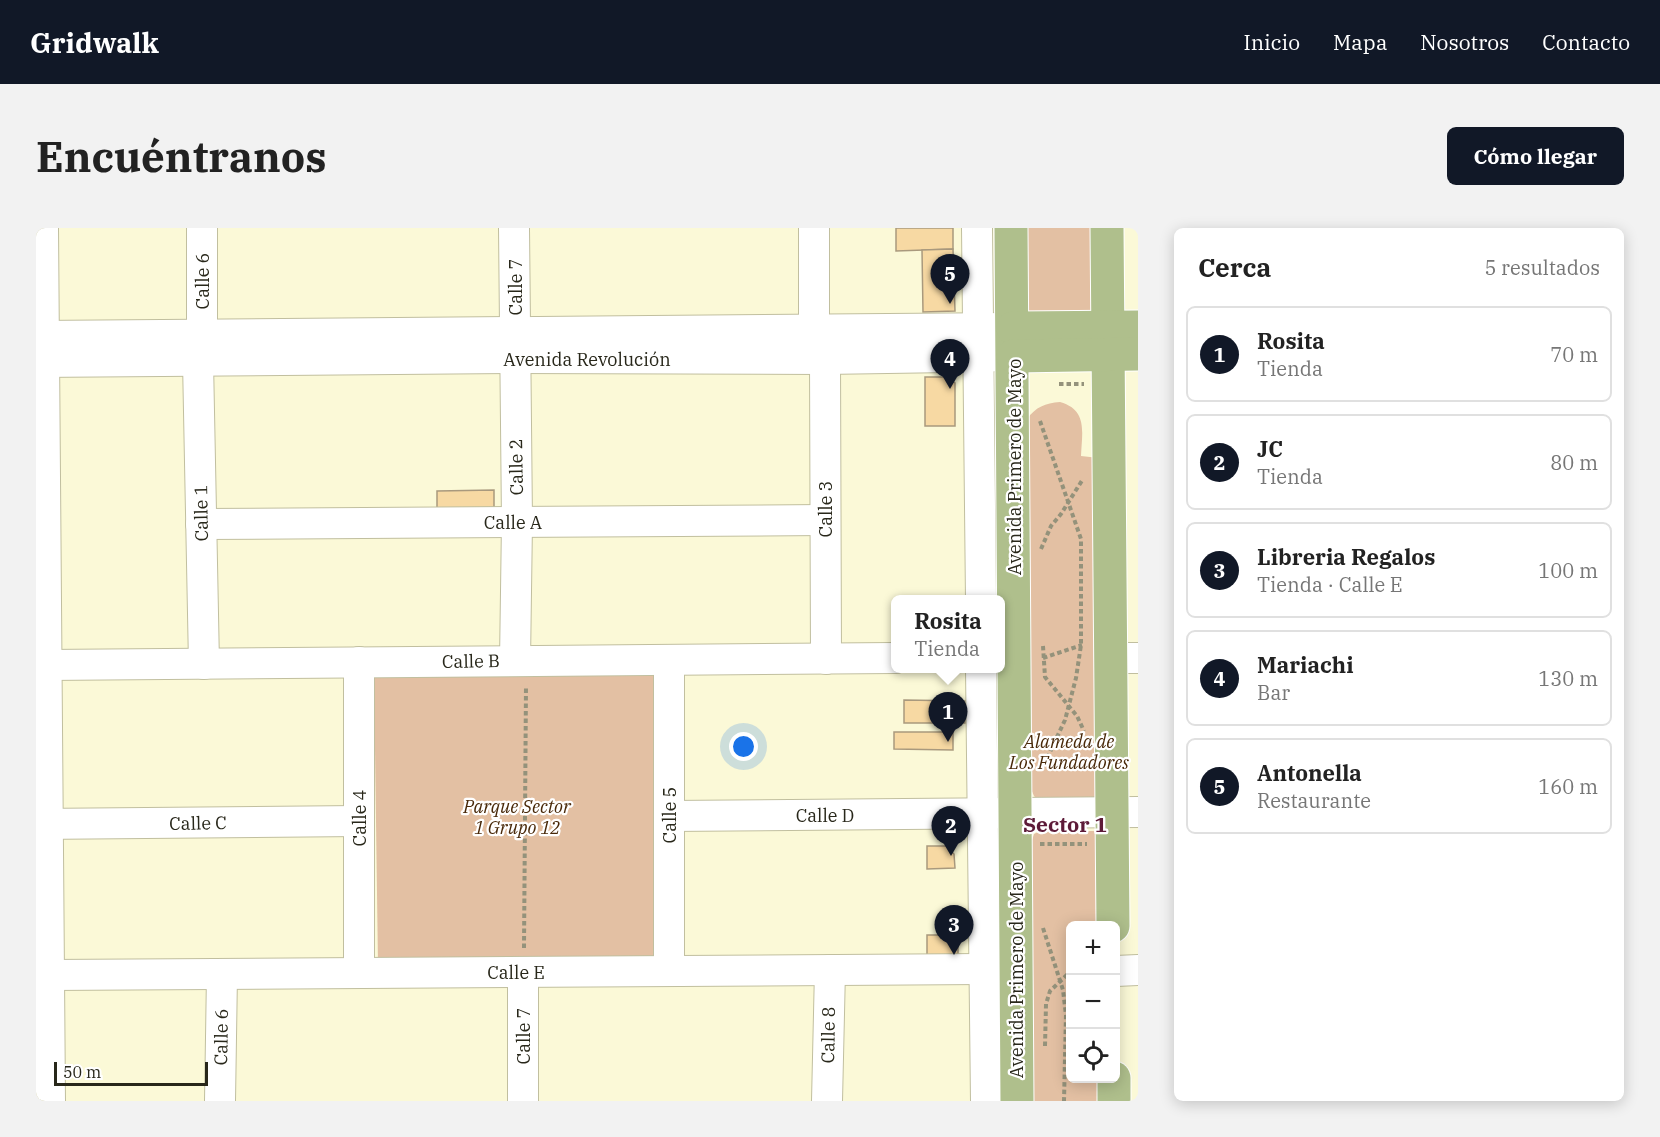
<!DOCTYPE html>
<html lang="es">
<head>
<meta charset="utf-8">
<style>
	body { margin:0; font-family:"IBM Plex Serif",serif; background:#f2f2f2; color:#222 }
	.controls { position:absolute; right:18px; bottom:18px; display:grid; overflow:hidden; border-radius:9px; box-shadow:0 3px 15px #0003 }
	.controls button { width:54px; height:54px; display:grid; place-items:center; padding:0; border:0; border-bottom:2px solid #e0e0e0; background:#fff; color:#222; font:30px sans-serif }
	.scale { position:absolute; left:18px; bottom:15px; width:154px; box-sizing:border-box; padding-left:6px; border:3px solid #28271a; border-top:0; font-size:16px; line-height:21px; white-space:nowrap; color:#28271a; -webkit-text-stroke:4px #fff; paint-order:stroke }
	.you { position:absolute; left:708px; top:519px; width:21px; height:21px; margin:-15px; border:4px solid #fff; border-radius:50%; background:#1a73e8; box-shadow:0 0 0 9px #1a73e833 }
	.badge { display:grid; place-items:center; width:39px; height:39px; border-radius:50%; background:#111827; color:#fff; font-size:20px; font-weight:700 }
	.pin { position:absolute; translate:-50% -50px; filter:drop-shadow(0 2px 3px #0008) }
	.pin::after { content:''; position:absolute; top:32px; width:21px; height:18px; background:inherit; clip-path:polygon(0 0,100% 0,50% 100%) }
	.popup { position:absolute; left:855px; top:367px; width:114px; height:78px; box-sizing:border-box; display:grid; place-content:center; border-radius:9px; background:#fff; filter:drop-shadow(0 2px 4px #0005); font-size:20px; white-space:nowrap; color:#767676 }
	.popup b { font-size:22px; color:#222 }
	.popup::after { content:''; position:absolute; left:50%; top:100%; margin-left:-12px; border:12px solid transparent; border-top-color:#fff }
	.list { margin:0; padding:0; list-style:none }
	h2 { display:flex; justify-content:space-between; align-items:center; height:78px; margin:0; padding:0 24px; font-size:26px }
	h2 small { font-size:20px; font-weight:400; color:#767676 }
	.list li { display:grid; grid-template-columns:39px 1fr auto; gap:18px; align-items:center; box-sizing:border-box; height:96px; margin:0 12px 12px; padding:0 12px; border:2px solid #e0e0e0; border-radius:9px }
	.list b { display:block; font-size:22px; white-space:nowrap }
	.list p { margin:0; font-size:20px; white-space:nowrap; color:#767676 }
	.list em { font-size:20px; font-style:normal; color:#767676 }
	.icon { flex:none; width:33px; height:33px; fill:none; stroke:currentColor; stroke-width:2; stroke-linecap:round; stroke-linejoin:round }
	.map { position:relative; flex:none; width:1102px; height:873px; overflow:hidden; border-radius:9px }
	header { display:flex; align-items:center; gap:36px; box-sizing:border-box; height:84px; padding:0 30px; background:#111827; color:#fff }
	header strong { font-size:28px }
	nav { display:flex; gap:33px; margin-inline-start:auto; font-size:21px }
	.intro { display:flex; align-items:center; justify-content:space-between; box-sizing:border-box; height:144px; padding:0 36px }
	h1 { margin:0; font-size:42px }
	.button { padding:15px 27px; border-radius:9px; background:#111827; color:#fff; font-size:21px; font-weight:700 }
	main { display:flex; gap:36px; padding:0 36px }
	aside { flex:1; background:#fff; border-radius:9px; box-shadow:0 3px 15px #0003 }
	.map>svg:first-child { display:block }
	.green { fill:#e3c0a3 }
	.building { fill:#f7d9a3; stroke:#a9997d; stroke-width:1.5 }
	.lines { fill:none; stroke-linecap:round; stroke-linejoin:round }
	.minor-casing { stroke:#c1bf9f; stroke-width:32 }
	.major-casing { stroke:#fff; stroke-width:35 }
	.path { stroke:#94927b; stroke-width:4; stroke-dasharray:4.5 3; stroke-linecap:butt }
	.minor { stroke:#fff; stroke-width:30 }
	.major { stroke:#afbf8c; stroke-width:33 }
	.labels { text-anchor:middle; dominant-baseline:central; stroke-width:4.5; stroke-linejoin:round; paint-order:stroke }
	.street-label { font-size:18px; fill:#28271a; stroke:#fff }
	.park-label { font-size:18px; font-style:italic; fill:#482808; stroke:#fff }
	.quarter-label { font-size:21px; font-weight:bold; fill:#5d1b38; stroke:#fff }
</style>
</head>
<body>
<header>
<strong>Gridwalk</strong>
<nav><a>Inicio</a><a>Mapa</a><a>Nosotros</a><a>Contacto</a></nav>
</header>
<div class="intro"><h1>Encuéntranos</h1><a class="button">Cómo llegar</a></div>
<main>
<div class="map">
<svg width="1102" height="873" viewBox="0 0 1102 873">
	<rect width="100%" height="100%" fill="#fbf9d7"/>
	<!-- green -->
	<g class="green">
		<polygon points="988,0 1065,0 1063,83 999,88 990,82"/>
		<path d="M1024 174C1052 182 1046 204 1045 228L1063 230 1061 571H1001L998 568 995 561 991 191C1000 179 1009 175 1024 174Z"/>
		<polygon points="621,445 623,729 342,737 338,448"/>
		<polygon points="1004,603 1064,603 1070,697 1034,698 1034,850 1070,851 1070,873 998,873 996,612 998,606"/>
	</g>
	<!-- building -->
	<g class="building">
		<polygon points="860,0 917,0 917,21 860,23"/>
		<polygon points="917,21 919,83 887,84 886,22"/>
		<polygon points="889,149 910,149 919,155 919,198 889,198"/>
		<polygon points="458,262 458,291 401,292 401,263"/>
		<polygon points="868,472 929,473 929,495 868,495"/>
		<polygon points="858,504 917,504 917,522 858,521"/>
		<polygon points="891,618 910,618 918,626 919,640 891,641"/>
		<rect x="891" y="707" width="31" height="26"/>
	</g>
	<g class="lines">
		<defs>
			<g id="minor">
				<polyline points="7,0 14,873"/>
				<polyline points="166,0 166,107"/>
				<polyline points="478,0 481,294 479,433"/>
				<polyline points="778,0 778,103"/>
				<polyline points="941,0 945,372"/>
				<polyline points="0,108 977,100"/>
				<polyline points="789,131 790,431"/>
				<polyline points="162,133 168,436"/>
				<polyline points="0,134 479,130 789,131 977,128"/>
				<polyline points="165,296 789,292"/>
				<polyline points="1076,430 1102,430"/>
				<polyline points="633,432 633,743"/>
				<polyline points="323,434 323,745"/>
				<polyline points="10,437 860,430"/>
				<polyline points="945,440 950,873"/>
				<polyline points="633,588 1102,584"/>
				<polyline points="0,596 323,593"/>
				<polyline points="1080,743 1102,742"/>
				<polyline points="487,744 487,873"/>
				<polyline points="13,747 947,741"/>
				<polyline points="184,873 186,746"/>
				<polyline points="791,873 794,742"/>
			</g>
			<g id="major">
				<polyline points="975,0 981,873"/>
				<polyline points="1071,0 1077,698"/>
				<polyline points="977,100 1102,99"/>
				<polyline points="977,128 1102,126"/>
				<polyline points="1078,850 1078,873"/>
			</g>
		</defs>
		<!-- minor casing -->
		<use href="#minor" class="minor-casing"/>
		<!-- major casing -->
		<use href="#major" class="major-casing"/>
		<!-- path -->
		<g class="path">
			<polyline points="1023,156 1048,156"/>
			<polyline points="1004,193 1045,311 1045,417 1040,450 1029,492 1006,541"/>
			<polyline points="1005,321 1015,298 1025,286 1047,251"/>
			<polyline points="1007,418 1009,449 1041,488 1048,503"/>
			<polyline points="1007,430 1046,417"/>
			<polyline points="1004,616 1051,616"/>
			<polyline points="1007,700 1027,762 1030,787 1028,873"/>
			<polyline points="488,720 490,458"/>
			<polyline points="1009,818 1010,776 1014,763 1034,744"/>
		</g>
		<!-- minor -->
		<use href="#minor" class="minor"/>
		<!-- major -->
		<use href="#major" class="major"/>
	</g>
	<g class="labels">
		<!-- street labels -->
		<g class="street-label">
			<text transform="translate(166 53) rotate(-90)">Calle 6</text>
			<text transform="translate(479 59) rotate(-90)">Calle 7</text>
			<text x="551" y="131">Avenida Revolución</text>
			<text transform="translate(480 239) rotate(-91)">Calle 2</text>
			<text transform="translate(978 239) rotate(-90)">Avenida Primero de Mayo</text>
			<text transform="translate(789 281) rotate(-90)">Calle 3</text>
			<text transform="translate(165 285) rotate(-91)">Calle 1</text>
			<text x="477" y="294">Calle A</text>
			<text transform="translate(435 433) rotate(-1)">Calle B</text>
			<text transform="translate(633 587) rotate(-90)">Calle 5</text>
			<text x="789" y="587">Calle D</text>
			<text transform="translate(323 590) rotate(-90)">Calle 4</text>
			<text transform="translate(162 595) rotate(-1)">Calle C</text>
			<text transform="translate(980 742) rotate(-90)">Avenida Primero de Mayo</text>
			<text x="480" y="744">Calle E</text>
			<text transform="translate(792 807) rotate(-89)">Calle 8</text>
			<text transform="translate(487 808) rotate(-90)">Calle 7</text>
			<text transform="translate(185 809) rotate(-89)">Calle 6</text>
		</g>
		<!-- park labels -->
		<g class="park-label">
			<text x="1033" y="513">Alameda de<tspan x="1033" dy="21">Los Fundadores</tspan></text>
			<text x="481" y="578">Parque Sector<tspan x="481" dy="21">1 Grupo 12</tspan></text>
		</g>
		<!-- quarter labels -->
		<g class="quarter-label">
			<text x="1029" y="596">Sector 1</text>
		</g>
	</g>
</svg>
<div class="controls">
<button>+</button>
<button>−</button>
<button><svg class="icon" aria-label="locate" viewBox="0 0 24 24"><circle cx="12" cy="12" r="6"/><path d="M12 2v4M12 18v4M2 12h4M18 12h4"/></svg></button>
</div>
<div class="scale">50 m</div>
<div class="you"></div>
<div class="pin badge" style="left:912px;top:514px">1</div>
<div class="popup"><b>Rosita</b>Tienda</div>
<div class="pin badge" style="left:915px;top:628px">2</div>
<div class="pin badge" style="left:918px;top:727px">3</div>
<div class="pin badge" style="left:914px;top:161px">4</div>
<div class="pin badge" style="left:914px;top:76px">5</div>
</div>
<aside>
<h2>Cerca<small>5 resultados</small></h2>
<ul class="list">
<li><span class="badge">1</span><div><b>Rosita</b><p>Tienda</p></div><em>70 m</em></li>
<li><span class="badge">2</span><div><b>JC</b><p>Tienda</p></div><em>80 m</em></li>
<li><span class="badge">3</span><div><b>Libreria Regalos</b><p>Tienda · Calle E</p></div><em>100 m</em></li>
<li><span class="badge">4</span><div><b>Mariachi</b><p>Bar</p></div><em>130 m</em></li>
<li><span class="badge">5</span><div><b>Antonella</b><p>Restaurante</p></div><em>160 m</em></li>
</ul>
</aside>
</main>
</body>
</html>
